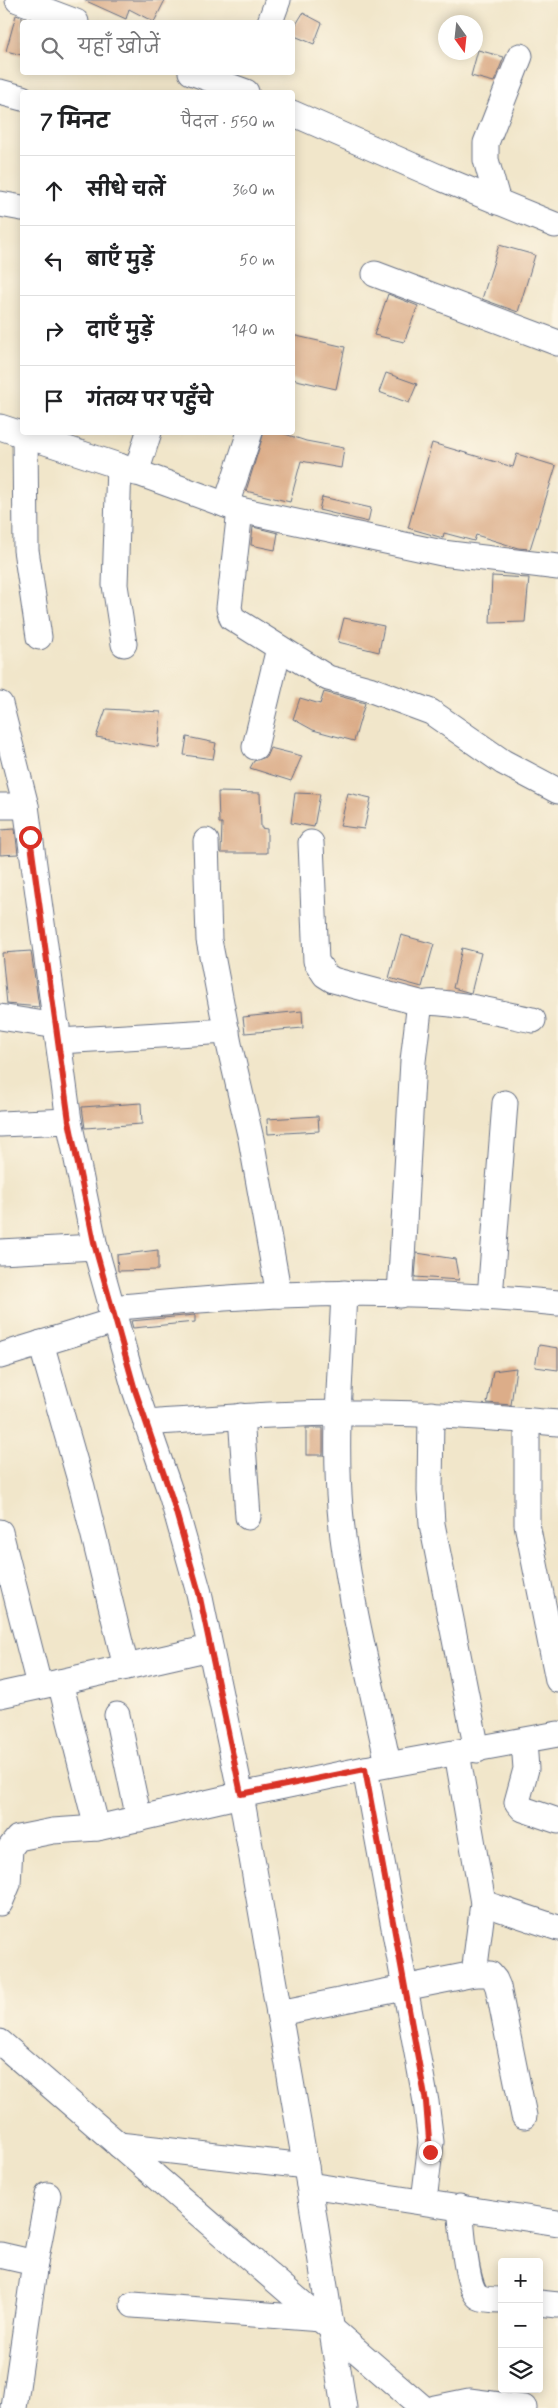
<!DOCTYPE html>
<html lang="hi">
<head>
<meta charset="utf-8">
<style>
	body { margin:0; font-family:Mynerve,"Playpen Sans Deva",sans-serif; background:#f6f6f6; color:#202124 }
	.controls { position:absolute; right:15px; bottom:15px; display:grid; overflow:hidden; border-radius:5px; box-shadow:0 2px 12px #0003 }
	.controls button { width:45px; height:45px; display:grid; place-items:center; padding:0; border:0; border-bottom:1px solid #e0e0e0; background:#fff; color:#202124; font:25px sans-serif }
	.compass { position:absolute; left:438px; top:15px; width:45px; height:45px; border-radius:50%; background:#fff; box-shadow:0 2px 12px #0003; rotate:165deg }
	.stop { position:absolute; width:15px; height:15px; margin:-11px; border:4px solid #d93025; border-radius:50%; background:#fff }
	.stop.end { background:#d93025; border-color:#fff; box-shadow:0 1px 5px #0008 }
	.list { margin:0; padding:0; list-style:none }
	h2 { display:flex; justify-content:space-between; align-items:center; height:65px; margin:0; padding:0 20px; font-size:21px }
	h2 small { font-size:16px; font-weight:400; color:#757577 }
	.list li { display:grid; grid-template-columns:32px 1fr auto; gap:15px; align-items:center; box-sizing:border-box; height:70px; padding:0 20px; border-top:1px solid #e0e0e0 }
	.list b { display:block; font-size:19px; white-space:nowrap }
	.list em { font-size:16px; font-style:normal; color:#757577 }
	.icon { flex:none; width:28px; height:28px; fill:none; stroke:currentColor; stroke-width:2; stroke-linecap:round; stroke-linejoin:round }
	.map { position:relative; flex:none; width:558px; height:2408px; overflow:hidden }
	.search { position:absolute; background:#fff; box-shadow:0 2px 12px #0003; left:20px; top:20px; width:275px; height:55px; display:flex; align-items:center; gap:12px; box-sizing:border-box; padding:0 18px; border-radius:5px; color:#757577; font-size:19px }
	.panel { position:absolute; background:#fff; box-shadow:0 2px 12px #0003; left:20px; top:90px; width:275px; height:345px; border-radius:5px }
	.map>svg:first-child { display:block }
	.building { fill:#dcad89 }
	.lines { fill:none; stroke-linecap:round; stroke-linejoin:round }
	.minor-casing { stroke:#666f84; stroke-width:27 }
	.minor { stroke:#fff; stroke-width:25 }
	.route { stroke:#d93025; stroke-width:6 }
</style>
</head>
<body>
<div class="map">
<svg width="558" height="2408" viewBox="0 0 558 2408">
	<rect width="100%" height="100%" fill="#fcf5e5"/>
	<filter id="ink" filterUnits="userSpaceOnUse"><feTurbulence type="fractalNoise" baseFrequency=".02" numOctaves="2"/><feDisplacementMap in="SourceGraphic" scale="10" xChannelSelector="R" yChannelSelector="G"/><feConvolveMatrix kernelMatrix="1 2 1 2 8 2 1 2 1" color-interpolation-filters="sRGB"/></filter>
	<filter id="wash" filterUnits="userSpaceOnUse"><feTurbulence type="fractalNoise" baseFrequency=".0096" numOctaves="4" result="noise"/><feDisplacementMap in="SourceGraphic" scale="20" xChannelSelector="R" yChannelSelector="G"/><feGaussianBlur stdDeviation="1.12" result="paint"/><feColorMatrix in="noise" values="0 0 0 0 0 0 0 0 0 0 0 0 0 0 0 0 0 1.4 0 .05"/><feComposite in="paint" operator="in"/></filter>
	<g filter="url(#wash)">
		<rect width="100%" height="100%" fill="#f1e6ca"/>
		<g id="blocks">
			<!-- building -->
			<g class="building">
				<polygon points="84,0 165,0 154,22 129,9 126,19"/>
				<polygon points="303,13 322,23 314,44 292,35 292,31"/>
				<polygon points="16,15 22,17 22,55 6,51"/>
				<polygon points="478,50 504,57 494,82 471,76"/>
				<polygon points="499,245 535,255 518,312 482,299"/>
				<polygon points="388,294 418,306 404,342 374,335"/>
				<polygon points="292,335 345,347 336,389 292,379"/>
				<polygon points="386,373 417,384 409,403 379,392"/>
				<polygon points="264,432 279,432 306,441 344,448 341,468 301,461 290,502 246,491"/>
				<polygon points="432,443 513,467 517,454 556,466 530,549 518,548 476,535 474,541 444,533 443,538 408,528"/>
				<polygon points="322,497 371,508 368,522 319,510"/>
				<polygon points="253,527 278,533 275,550 251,545"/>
				<polygon points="492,576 529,578 525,622 490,623"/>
				<polygon points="344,618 384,626 379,652 338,642"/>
				<polygon points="324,692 365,703 354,741 313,730 293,719 300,698 320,704"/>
				<polygon points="106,709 161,712 158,747 96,737"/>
				<polygon points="187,737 216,743 213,759 184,755"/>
				<polygon points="270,748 302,756 291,781 250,768 254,761 266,757"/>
				<polygon points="218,792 260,793 261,828 267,829 267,853 221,853 222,823 219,823"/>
				<polygon points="295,793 320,794 314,827 291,823"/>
				<polygon points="348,793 371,798 364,829 340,826"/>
				<polygon points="15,829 18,854 0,855 0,830"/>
				<polygon points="401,935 434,944 422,987 389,978"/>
				<polygon points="462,948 481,953 471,993 453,988"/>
				<polygon points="31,951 39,1007 7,1004 2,953"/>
				<polygon points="302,1011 303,1028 245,1033 243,1017"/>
				<polygon points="141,1103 142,1124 85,1128 82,1107"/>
				<polygon points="318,1116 319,1131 268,1134 267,1119"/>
				<polygon points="158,1250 158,1270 118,1271 117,1255"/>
				<polygon points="417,1253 455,1259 459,1280 415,1277"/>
				<polygon points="195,1315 195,1322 133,1328 131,1321"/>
				<polygon points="539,1345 558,1348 558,1370 535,1367"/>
				<polygon points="516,1368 511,1405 487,1403 493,1371"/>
				<rect x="306" y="1428" width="17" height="27"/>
			</g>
		</g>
	</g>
	<g filter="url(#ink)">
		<use href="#blocks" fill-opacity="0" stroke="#666f84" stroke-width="1"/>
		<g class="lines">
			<defs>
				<g id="minor">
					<polyline points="18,0 76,22"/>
					<polyline points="270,22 278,0"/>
					<polyline points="191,72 246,92"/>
					<polyline points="0,92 22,98"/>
					<polyline points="292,113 443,179 555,225"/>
					<polyline points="498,202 486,160 486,143 520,56"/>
					<polyline points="0,204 22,208"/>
					<polyline points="375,274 558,343"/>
					<polyline points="0,427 119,466 240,510 442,553 558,567"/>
					<polyline points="25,432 26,550 39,637"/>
					<polyline points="119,466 115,585 124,644"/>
					<polyline points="136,473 149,432"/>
					<polyline points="226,505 250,432"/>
					<polyline points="240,510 229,608 232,618 328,678 369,689 431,712 503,762 558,791"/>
					<polyline points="0,704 26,806 69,1121 95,1247 135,1390 172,1497 199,1593 241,1795 309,2185 344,2408"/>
					<polyline points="255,747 279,648"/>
					<polyline points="0,806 26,806"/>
					<polyline points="206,841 209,940 229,1044 251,1139 279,1295"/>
					<polyline points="311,843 316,961 325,975 333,980 424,1004"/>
					<polyline points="0,1017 57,1026"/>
					<polyline points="59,1041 227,1031"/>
					<polyline points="0,1124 69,1121"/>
					<polyline points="0,1252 95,1247"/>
					<path d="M344 1293C341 1364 334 1437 340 1508 347 1594 371 1680 388 1764"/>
					<path d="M400 1295 413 1061 419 1010C420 1008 421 1005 424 1004 434 997 517 1017 533 1020"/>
					<polyline points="490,1297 505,1103"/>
					<path d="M110 1308C167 1303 224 1297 281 1295 373 1291 467 1294 558 1303"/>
					<polyline points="41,1343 82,1487 126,1667"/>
					<polyline points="0,1356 114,1321"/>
					<polyline points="431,1414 430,1491 432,1524 477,1750"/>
					<polyline points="241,1416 248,1517"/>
					<polyline points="527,1421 527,1524 558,1680"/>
					<path d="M146 1423C220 1418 294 1412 367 1413 431 1413 494 1418 558 1423"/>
					<polyline points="0,1532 39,1685"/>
					<polyline points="60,1682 210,1648"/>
					<polyline points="0,1695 60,1682 97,1828"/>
					<polyline points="117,1715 139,1819"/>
					<polyline points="524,1741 526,1769 517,1802 523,1809 558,1821"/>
					<polyline points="457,1753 483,1903 474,1974"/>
					<polyline points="365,1769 426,2102 431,2142 424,2201"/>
					<polyline points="0,1903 8,1884 10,1848 18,1838 53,1831 97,1828 241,1795 365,1769 558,1734"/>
					<polyline points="483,1903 558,1928"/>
					<polyline points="279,2013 474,1974 490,1974 495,1980 498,1987 524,2116"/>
					<polyline points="0,2042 423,2408"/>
					<polyline points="119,2145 306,2166"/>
					<polyline points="309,2185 558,2223"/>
					<path d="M460 2207C462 2224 465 2288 479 2297 485 2300 495 2300 502 2300"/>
					<polyline points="0,2255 35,2263"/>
					<polyline points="539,2303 558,2305"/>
					<polyline points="133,2305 321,2319"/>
					<polyline points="14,2408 35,2263 48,2195"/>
					<polyline points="435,2408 469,2401 524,2408"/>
				</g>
			</defs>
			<!-- minor casing -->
			<use href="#minor" class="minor-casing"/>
			<!-- minor -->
			<use href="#minor" class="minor"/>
		</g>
	</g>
	<g class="lines" filter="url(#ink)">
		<!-- route -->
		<polyline class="route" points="30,837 69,1121 95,1247 135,1390 172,1498 199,1593 241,1794 365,1769 426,2102 430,2152"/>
	</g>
</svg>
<div class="controls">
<button>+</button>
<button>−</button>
<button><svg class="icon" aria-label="layers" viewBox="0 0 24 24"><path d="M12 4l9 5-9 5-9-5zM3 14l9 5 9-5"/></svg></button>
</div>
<svg class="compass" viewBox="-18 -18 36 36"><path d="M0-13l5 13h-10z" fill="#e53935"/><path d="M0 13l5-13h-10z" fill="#757577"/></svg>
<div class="stop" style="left:30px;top:837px"></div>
<div class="stop end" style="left:430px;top:2152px"></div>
<div class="search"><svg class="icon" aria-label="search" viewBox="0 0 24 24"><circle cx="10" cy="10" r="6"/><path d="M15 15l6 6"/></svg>यहाँ खोजें</div>
<section class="panel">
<h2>7 मिनट<small>पैदल · 550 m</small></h2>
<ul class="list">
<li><svg class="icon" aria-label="ahead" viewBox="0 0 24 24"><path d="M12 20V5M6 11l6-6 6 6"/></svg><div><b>सीधे चलें</b></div><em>360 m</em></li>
<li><svg class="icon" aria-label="left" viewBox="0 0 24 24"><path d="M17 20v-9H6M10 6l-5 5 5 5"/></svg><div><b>बाएँ मुड़ें</b></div><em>50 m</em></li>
<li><svg class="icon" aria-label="right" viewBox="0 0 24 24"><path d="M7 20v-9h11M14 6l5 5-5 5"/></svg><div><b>दाएँ मुड़ें</b></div><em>140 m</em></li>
<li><svg class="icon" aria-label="arrive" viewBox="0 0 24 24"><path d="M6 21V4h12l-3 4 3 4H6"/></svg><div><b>गंतव्य पर पहुँचे</b></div></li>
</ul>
</section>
</div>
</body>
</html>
